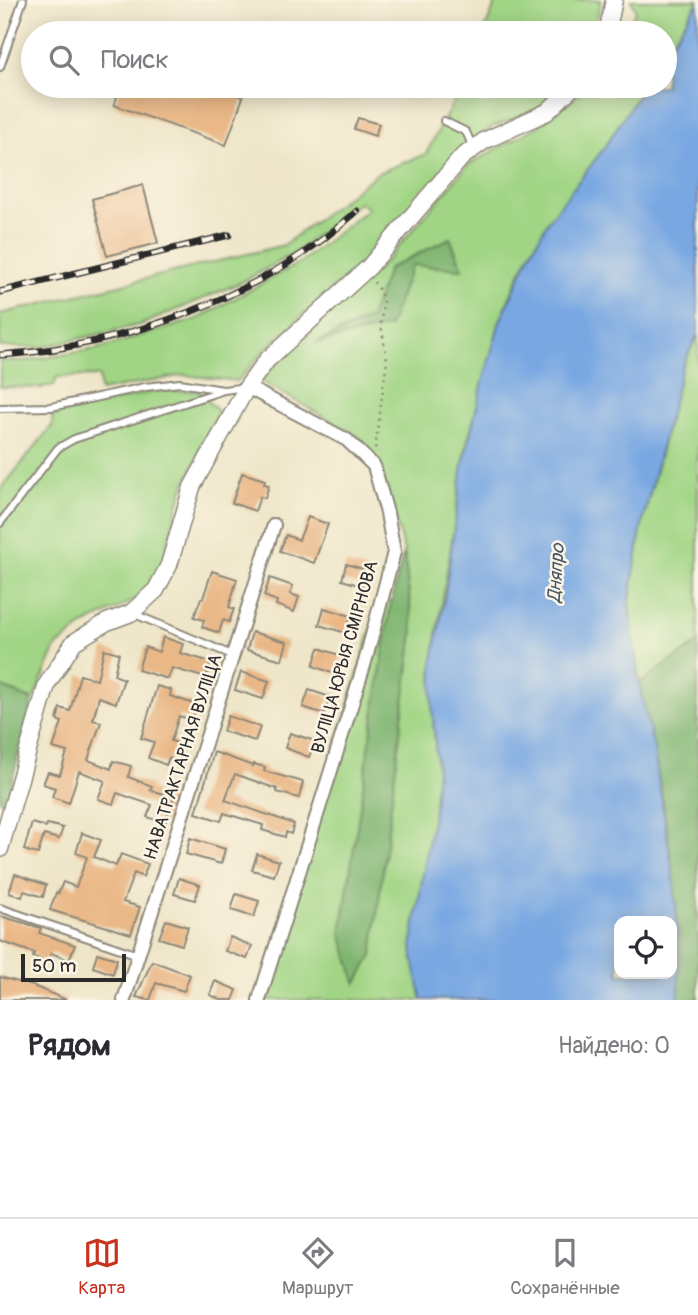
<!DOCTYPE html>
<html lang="ru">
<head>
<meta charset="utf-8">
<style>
	body { margin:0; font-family:Pangolin,sans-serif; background:#f2f2f3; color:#2b2b33 }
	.controls { position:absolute; right:21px; bottom:21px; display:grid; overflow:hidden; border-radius:14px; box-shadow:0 4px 18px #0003 }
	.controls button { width:63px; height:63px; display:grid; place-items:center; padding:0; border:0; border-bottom:2px solid #e1e1e2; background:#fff; color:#2b2b33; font:35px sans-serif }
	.scale { position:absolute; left:21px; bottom:18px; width:105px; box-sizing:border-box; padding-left:7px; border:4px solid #2b2b2b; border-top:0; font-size:19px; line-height:24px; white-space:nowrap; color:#2b2b2b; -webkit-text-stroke:5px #fcf5e5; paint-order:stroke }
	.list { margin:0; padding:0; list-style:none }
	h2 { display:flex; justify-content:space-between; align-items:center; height:91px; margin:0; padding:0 28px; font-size:30px }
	h2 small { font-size:23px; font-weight:400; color:#7c7c81 }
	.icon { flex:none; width:38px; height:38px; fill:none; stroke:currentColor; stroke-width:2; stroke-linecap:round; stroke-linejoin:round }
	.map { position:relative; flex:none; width:698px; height:1000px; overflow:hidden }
	.search { position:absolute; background:#fff; box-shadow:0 4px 18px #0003; left:21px; right:21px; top:21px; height:77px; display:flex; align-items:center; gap:18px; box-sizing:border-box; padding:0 24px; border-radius:38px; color:#7c7c81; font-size:26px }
	.sheet { height:217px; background:#fff }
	nav { display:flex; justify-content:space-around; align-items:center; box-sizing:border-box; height:98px; border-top:2px solid #e1e1e2; background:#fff; font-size:19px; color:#7c7c81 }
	nav a { display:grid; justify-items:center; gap:4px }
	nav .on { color:#c8321e }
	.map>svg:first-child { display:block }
	.green { fill:#a1d585; stroke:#668058; stroke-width:2 }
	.forest { fill:#80b672; stroke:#56704e; stroke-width:2 }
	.water { fill:#78a7e2; stroke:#526986; stroke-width:2; fill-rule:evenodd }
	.building { fill:#eab887 }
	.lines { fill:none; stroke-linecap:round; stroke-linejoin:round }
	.service-casing { stroke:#8d887a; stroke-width:10 }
	.minor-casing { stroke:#8d887a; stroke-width:16 }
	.tertiary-casing { stroke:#8d887a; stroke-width:19 }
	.path { stroke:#8d887a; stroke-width:2.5; stroke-dasharray:2 5; stroke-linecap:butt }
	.service { stroke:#fff; stroke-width:6 }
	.minor { stroke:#fff; stroke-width:12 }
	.tertiary { stroke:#fff; stroke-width:16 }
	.rail-casing { stroke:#2b2b2b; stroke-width:7 }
	.rail { stroke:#fcf5e5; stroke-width:4.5; stroke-dasharray:13; stroke-linecap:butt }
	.labels { text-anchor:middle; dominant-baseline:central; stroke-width:5; stroke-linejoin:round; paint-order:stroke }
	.street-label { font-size:18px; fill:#2b2b2b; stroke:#fcf5e5 }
	.water-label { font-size:19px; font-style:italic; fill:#46566b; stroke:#fcf5e5 }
</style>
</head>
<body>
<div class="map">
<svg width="698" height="1000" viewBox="0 0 698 1000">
	<rect width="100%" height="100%" fill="#fcf5e5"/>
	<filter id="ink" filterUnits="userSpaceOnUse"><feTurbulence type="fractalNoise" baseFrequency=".0143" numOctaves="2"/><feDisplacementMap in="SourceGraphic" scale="14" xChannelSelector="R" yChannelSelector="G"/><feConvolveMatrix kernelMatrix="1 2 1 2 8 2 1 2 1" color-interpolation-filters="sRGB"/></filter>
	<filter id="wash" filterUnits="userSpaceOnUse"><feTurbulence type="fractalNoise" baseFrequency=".00686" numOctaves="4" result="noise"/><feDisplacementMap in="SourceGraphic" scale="28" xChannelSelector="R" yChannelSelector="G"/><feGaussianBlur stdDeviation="1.57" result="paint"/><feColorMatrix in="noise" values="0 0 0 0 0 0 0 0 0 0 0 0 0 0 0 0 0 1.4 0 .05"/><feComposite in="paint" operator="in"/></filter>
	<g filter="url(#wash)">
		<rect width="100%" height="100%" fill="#efe6c9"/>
		<!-- green -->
		<g class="green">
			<polygon points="497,0 601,0 594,33 483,33"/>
			<polygon points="631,0 698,0 698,2 665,53 665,33 625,33 636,10"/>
			<polygon points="462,86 559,86 541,108 494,126 463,146 376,250 269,346 237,381 184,375 100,391 99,376 57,377 54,386 43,386 43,388 0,387 0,361 25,361 97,349 197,319 301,262 368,209 360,202 293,254 242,282 143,324 42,347 0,347 0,314 284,245 378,173 426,154"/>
			<polygon points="584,86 644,86 602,151 549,220 519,275 500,321 467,443 433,660 432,705 437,768 434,808 412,942 422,1000 259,1000 380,600 391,602 413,632 404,551 380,466 361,438 259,380 387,260 468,165 538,126 577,96"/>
			<polygon points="698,334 698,643 639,684 629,605 641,529 682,367"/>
			<polygon points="159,390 198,391 218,411 183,489 161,568 141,597 87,623 56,647 33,700 0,686 0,490 52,426 52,416"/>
		</g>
		<!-- forest -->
		<g class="forest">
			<polygon points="450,238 463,269 412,265 389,327 316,343 370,318 389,268"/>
			<polygon points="404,551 413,632 372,956 356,984 341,933 391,602"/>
			<path d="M698 643V1000H679C680 893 664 788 639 684Z"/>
			<polygon points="0,686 33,700 6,803 0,800"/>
		</g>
		<!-- water -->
		<path class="water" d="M698 2V334L682 367 660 452 641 529 629 605 639 684 653 744 674 880 679 951V1000H422L413 960 412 942 434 808 437 768 432 705 433 660 445 595 463 464 483 381 500 321 533 248 549 220 602 151 644 86H665V53ZM619 921H672V974H619Z"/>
		<g id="blocks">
			<!-- building -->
			<g class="building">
				<polygon points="121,86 212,86 243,97 226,145 114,105"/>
				<polygon points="358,118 379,124 375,136 354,129"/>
				<polygon points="143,185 158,243 107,256 92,199"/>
				<polygon points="242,473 265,480 264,484 269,485 265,498 260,497 255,511 232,503"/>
				<polygon points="308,517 328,524 314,563 280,551 286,535 299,540"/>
				<polygon points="346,564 367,570 362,586 342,580"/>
				<polygon points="212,571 237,579 229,607 234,609 229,622 223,620 219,633 202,627 204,620 194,617 201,598 203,598"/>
				<polygon points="270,578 293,586 290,594 299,597 294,612 276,605 277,601 264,596"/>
				<polygon points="324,608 351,616 346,633 319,625"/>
				<polygon points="252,632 287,642 282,660 247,650"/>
				<polygon points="163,637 183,644 180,653 211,662 206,678 172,668 168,679 138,670 145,647 159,652"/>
				<polygon points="319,648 342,656 335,674 313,666"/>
				<polygon points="104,649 119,653 114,675 124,679 116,703 99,697 93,720 101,722 88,760 111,769 113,761 131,766 128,777 152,786 150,790 174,797 165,823 147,817 152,805 117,793 113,804 98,799 105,781 79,771 69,803 52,797 55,788 43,784 48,772 60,775 67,752 53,748 62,722 57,720 60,708 70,711 80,675 97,680"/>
				<polygon points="241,672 269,681 263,699 235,690"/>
				<polygon points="157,686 171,690 170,696 197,705 192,720 179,716 171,741 182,744 177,761 169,758 166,765 148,758 154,742 141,738"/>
				<polygon points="309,690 330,697 324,714 303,707"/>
				<polygon points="228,716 260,727 255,741 223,731"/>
				<polygon points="290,733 315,741 309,757 285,748"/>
				<polygon points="214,752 253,766 254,764 265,767 264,771 303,782 299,798 277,792 277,789 235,774 225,800 294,824 291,834 286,832 285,837 262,830 263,825 224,813 221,821 196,813"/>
				<polygon points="32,823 46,827 47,824 63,828 59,839 44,835 38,854 24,850"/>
				<polygon points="82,833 101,840 94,857 116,866 121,854 148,864 143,877 134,873 123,902 140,907 131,934 50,910 56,893 58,894 63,882 76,887 87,857 76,853"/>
				<polygon points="190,838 225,849 221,864 186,854"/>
				<polygon points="257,854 279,861 274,876 252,870"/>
				<polygon points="15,874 46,885 43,897 24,891 22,897 9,893"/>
				<polygon points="179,878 200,885 195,900 174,894"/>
				<polygon points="236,894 259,901 254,917 231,910"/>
				<polygon points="0,916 41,928 39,933 75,945 69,960 51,953 48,962 33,957 34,953 0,941"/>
				<polygon points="166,920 188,927 182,945 159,938"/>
				<polygon points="230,937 252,946 247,959 225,951"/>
				<polygon points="97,953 117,959 113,974 93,967"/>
				<polygon points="152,961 190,975 184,991 156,983 150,1000 136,997"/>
				<polygon points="0,977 33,986 67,1000 0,1000"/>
				<polygon points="215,981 237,990 233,1000 221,1000 210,995"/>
			</g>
		</g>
	</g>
	<g filter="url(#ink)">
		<use href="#blocks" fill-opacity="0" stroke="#8d887a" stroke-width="2"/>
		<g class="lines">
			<defs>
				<g id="service">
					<polyline points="0,67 23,0"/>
					<polyline points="444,121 466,132 473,147"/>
					<polyline points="0,408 51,407 145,387 180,383 223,390"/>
					<polyline points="0,523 58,448 74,439 224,390 246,387"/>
					<polyline points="132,613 232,655"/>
					<polyline points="0,908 138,955"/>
				</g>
				<g id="minor">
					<polyline points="247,387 347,440 374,466 387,513 394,552 365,662 259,1000"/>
					<polyline points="124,1000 274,525"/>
				</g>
				<g id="tertiary">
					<polyline points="607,33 614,0"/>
					<polyline points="0,849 47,684 74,642 107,622 131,613 156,590 169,565 192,487 247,387 267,360 369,267 462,157 484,141 547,112 574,86"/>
				</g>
			</defs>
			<!-- service casing -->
			<use href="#service" class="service-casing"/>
			<!-- minor casing -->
			<use href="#minor" class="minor-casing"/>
			<!-- tertiary casing -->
			<use href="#tertiary" class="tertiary-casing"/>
			<!-- path -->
			<polyline class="path" points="374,282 380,291 383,303 381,324 387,360 375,449"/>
			<!-- service -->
			<use href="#service" class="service"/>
			<!-- minor -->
			<use href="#minor" class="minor"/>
			<!-- tertiary -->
			<use href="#tertiary" class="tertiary"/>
			<defs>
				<g id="rail">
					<polyline points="0,292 229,235"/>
					<path d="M0 355C124 347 264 296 357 211"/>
				</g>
			</defs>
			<!-- rail casing -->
			<use href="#rail" class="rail-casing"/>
			<!-- rail -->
			<use href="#rail" class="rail"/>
		</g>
	</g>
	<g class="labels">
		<!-- street labels -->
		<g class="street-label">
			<text transform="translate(345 657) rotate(-74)">ВУЛІЦА ЮРЫЯ СМІРНОВА</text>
			<text transform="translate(183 757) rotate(-72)">НАВАТРАКТАРНАЯ ВУЛІЦА</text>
		</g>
		<!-- water labels -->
		<g class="water-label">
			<text transform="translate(556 573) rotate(-86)">Дняпро</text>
		</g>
	</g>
</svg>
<div class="controls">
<button><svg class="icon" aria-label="locate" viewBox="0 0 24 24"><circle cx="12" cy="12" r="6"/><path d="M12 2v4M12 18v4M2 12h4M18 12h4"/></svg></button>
</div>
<div class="scale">50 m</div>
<div class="search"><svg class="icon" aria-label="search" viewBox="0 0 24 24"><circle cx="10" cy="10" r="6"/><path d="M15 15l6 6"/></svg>Поиск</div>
</div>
<section class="sheet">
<h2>Рядом<small>Найдено: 0</small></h2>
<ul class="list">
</ul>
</section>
<nav>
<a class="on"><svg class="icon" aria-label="map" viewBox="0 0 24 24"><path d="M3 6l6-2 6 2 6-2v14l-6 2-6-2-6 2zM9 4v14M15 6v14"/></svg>Карта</a>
<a><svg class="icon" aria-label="directions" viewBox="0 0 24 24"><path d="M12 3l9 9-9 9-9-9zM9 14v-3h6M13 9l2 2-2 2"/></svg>Маршрут</a>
<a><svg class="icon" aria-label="saved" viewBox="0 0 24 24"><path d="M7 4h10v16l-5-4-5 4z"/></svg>Сохранённые</a>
</nav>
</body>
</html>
